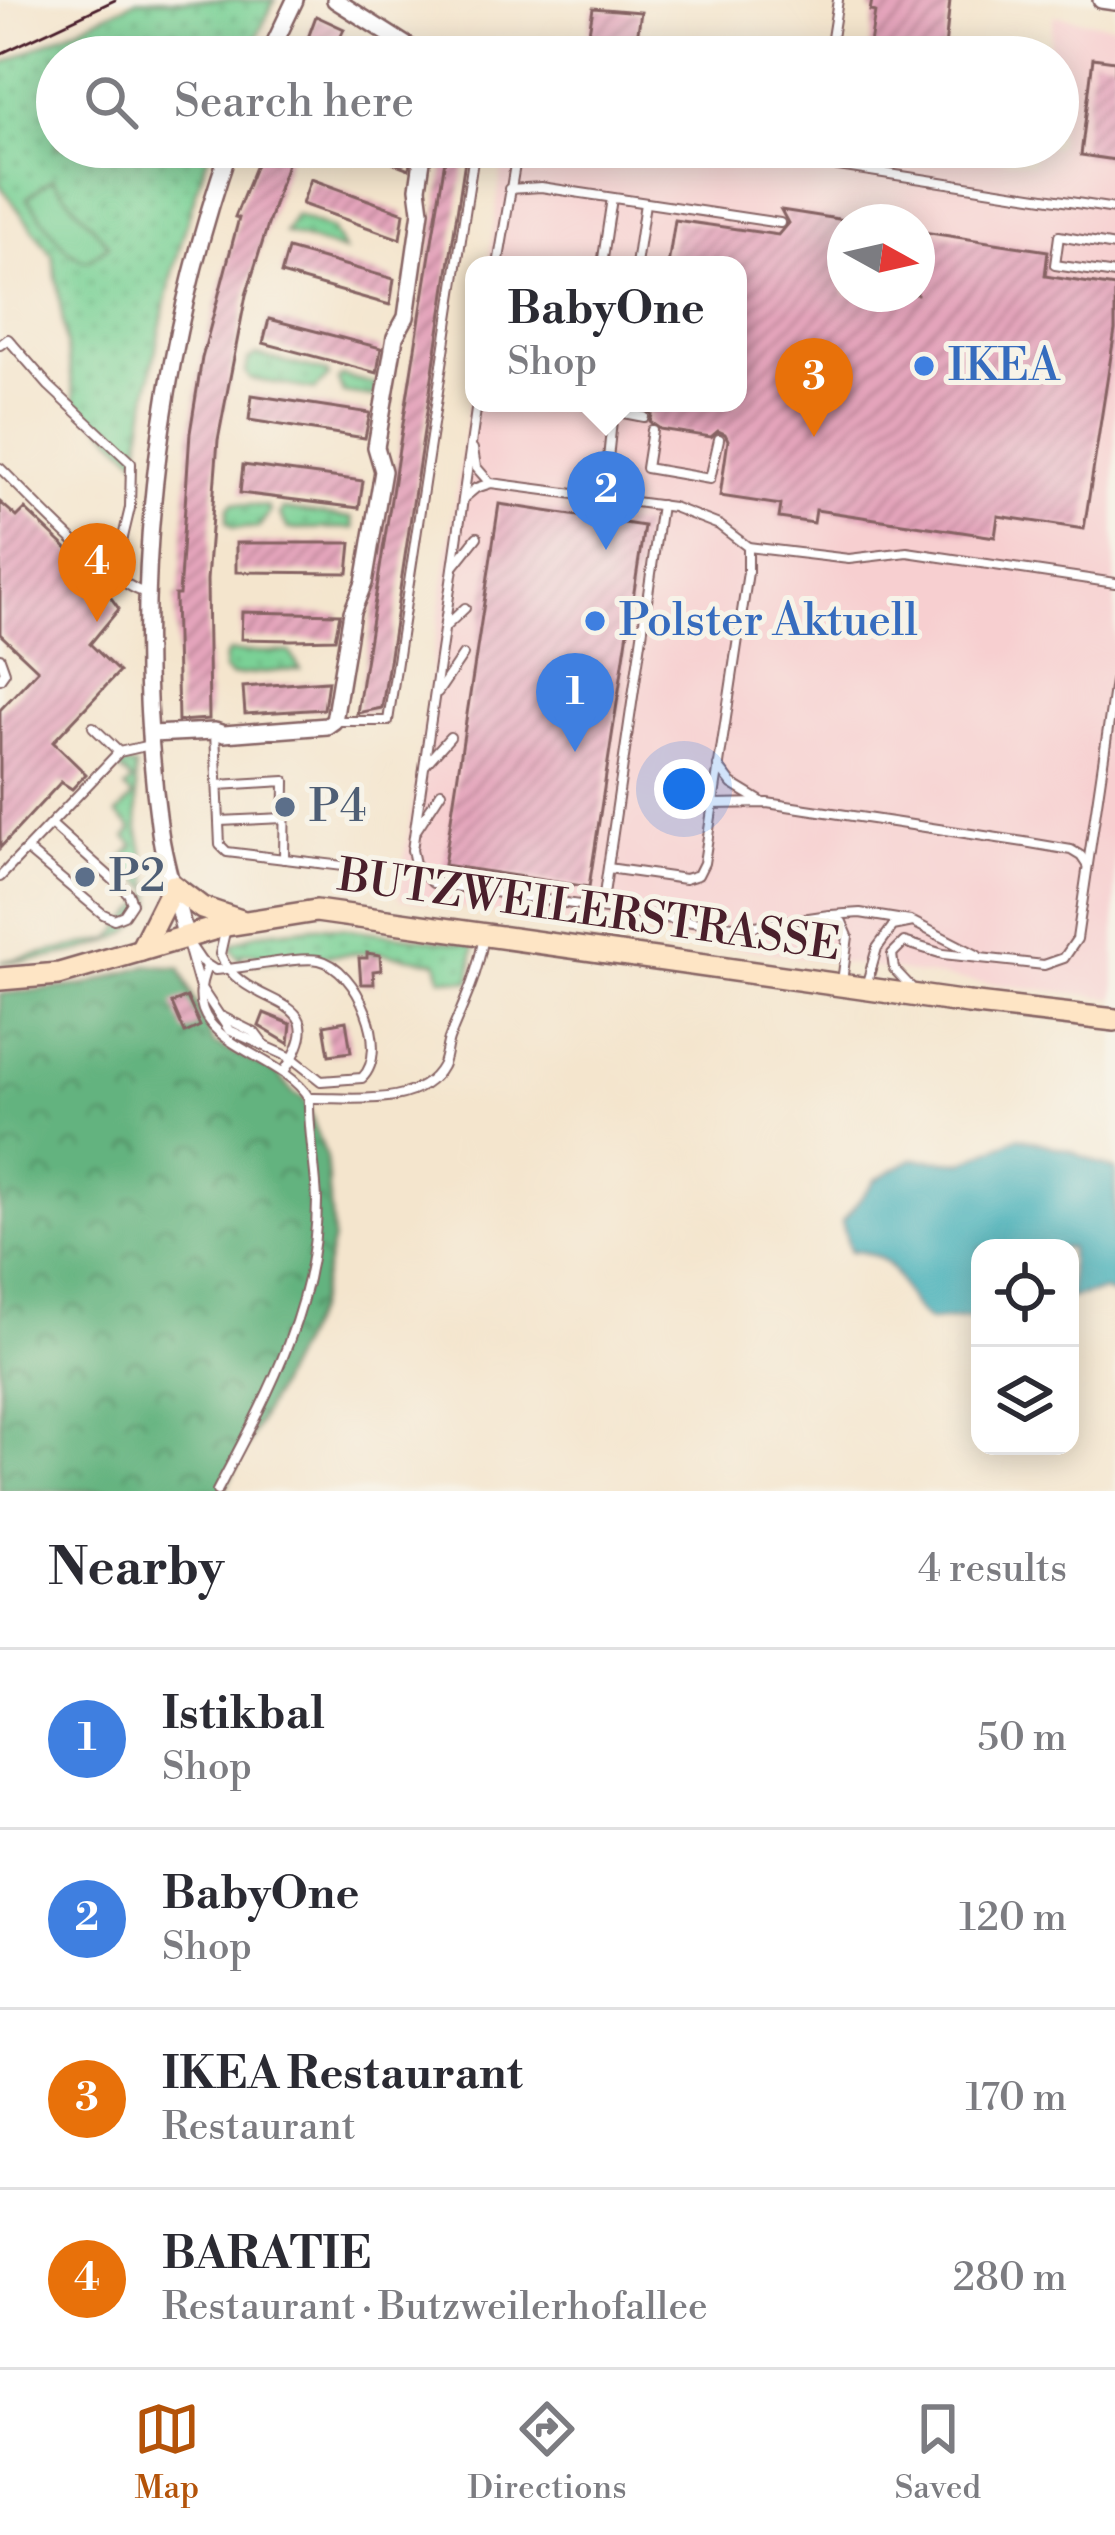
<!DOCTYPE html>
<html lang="en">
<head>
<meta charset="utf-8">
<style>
	body { margin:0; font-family:"Libre Bodoni",serif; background:#f2f2f3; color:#2b2b33 }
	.controls { position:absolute; right:36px; bottom:36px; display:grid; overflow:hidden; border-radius:24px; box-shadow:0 6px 30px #0003 }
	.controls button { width:108px; height:108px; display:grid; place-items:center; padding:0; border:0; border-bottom:3px solid #e1e1e2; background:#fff; color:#2b2b33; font:60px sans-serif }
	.compass { position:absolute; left:827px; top:204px; width:108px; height:108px; border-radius:50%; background:#fff; box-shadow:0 6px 30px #0003; rotate:98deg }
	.you { position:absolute; left:684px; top:789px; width:42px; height:42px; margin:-30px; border:9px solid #fff; border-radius:50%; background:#1a73e8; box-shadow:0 0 0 18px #1a73e833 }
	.badge { display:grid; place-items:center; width:78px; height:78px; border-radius:50%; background:#b45309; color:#fff; font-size:39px; font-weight:700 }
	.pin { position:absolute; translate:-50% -99px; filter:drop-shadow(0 3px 6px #0008) }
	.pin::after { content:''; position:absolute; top:63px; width:42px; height:36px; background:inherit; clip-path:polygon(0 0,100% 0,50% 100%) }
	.popup { position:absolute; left:465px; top:256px; width:282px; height:156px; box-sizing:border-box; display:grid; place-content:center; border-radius:24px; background:#fff; filter:drop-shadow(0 3px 9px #0005); font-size:39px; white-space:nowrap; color:#7c7c81 }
	.popup b { font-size:45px; color:#2b2b33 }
	.popup::after { content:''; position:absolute; left:50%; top:100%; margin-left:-24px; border:24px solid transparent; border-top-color:#fff }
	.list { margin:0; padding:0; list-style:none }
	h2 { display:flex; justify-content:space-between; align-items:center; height:156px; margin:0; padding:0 48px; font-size:51px }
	h2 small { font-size:39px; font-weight:400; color:#7c7c81 }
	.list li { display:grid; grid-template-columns:78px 1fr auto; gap:36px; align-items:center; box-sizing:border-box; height:180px; padding:0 48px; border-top:3px solid #e1e1e2 }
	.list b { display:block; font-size:45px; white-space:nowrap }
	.list p { margin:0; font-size:39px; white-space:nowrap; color:#7c7c81 }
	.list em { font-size:39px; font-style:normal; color:#7c7c81 }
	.icon { flex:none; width:66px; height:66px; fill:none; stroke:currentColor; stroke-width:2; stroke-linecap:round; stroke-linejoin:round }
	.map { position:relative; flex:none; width:1115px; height:1491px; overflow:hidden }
	.search { position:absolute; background:#fff; box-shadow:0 6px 30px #0003; left:36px; right:36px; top:36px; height:132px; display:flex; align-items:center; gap:30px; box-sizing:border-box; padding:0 42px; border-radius:66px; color:#7c7c81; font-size:45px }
	.sheet { height:876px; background:#fff }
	nav { display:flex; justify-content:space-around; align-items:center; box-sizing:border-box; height:168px; border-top:3px solid #e1e1e2; background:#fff; font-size:33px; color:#7c7c81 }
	nav a { display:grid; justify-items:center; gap:6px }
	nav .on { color:#b45309 }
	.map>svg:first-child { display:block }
	.built { fill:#f7cfd0; fill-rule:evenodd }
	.grass { fill:url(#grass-dots); stroke:#627860; stroke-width:3 }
	.forest { fill:url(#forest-crowns); stroke:#566955; stroke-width:3 }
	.pitch { fill:#7ad196; stroke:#627860; stroke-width:3 }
	.water { fill:#3bacb6; stroke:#426670; stroke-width:3 }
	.building { fill:url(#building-hatch) }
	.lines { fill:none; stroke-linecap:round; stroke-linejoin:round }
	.lane-casing { stroke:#866464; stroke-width:12 }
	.street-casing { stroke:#866464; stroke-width:20 }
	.secondary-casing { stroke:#866464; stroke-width:26 }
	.lane { stroke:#fff; stroke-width:8 }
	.street { stroke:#fff; stroke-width:15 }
	.secondary { stroke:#fee5c5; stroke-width:21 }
	.tram { stroke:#4a1f2b; stroke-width:3 }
	.shop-dot { fill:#3f7fe0; stroke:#f7f3e8; stroke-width:4.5 }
	.service-dot { fill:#5c6f8a; stroke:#f7f3e8; stroke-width:4.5 }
	.labels { text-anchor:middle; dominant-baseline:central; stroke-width:10; stroke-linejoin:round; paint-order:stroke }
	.shop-label { font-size:45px; fill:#366cbe; stroke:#f7f3e8; text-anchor:start }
	.service-label { font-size:45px; fill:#4e5e75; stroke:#f7f3e8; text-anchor:start }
	.street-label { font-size:45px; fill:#4a1f2b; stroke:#f7f3e8 }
</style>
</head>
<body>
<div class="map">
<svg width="1115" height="1491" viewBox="0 0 1115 1491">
	<defs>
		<pattern id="grass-dots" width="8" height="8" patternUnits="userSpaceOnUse" patternTransform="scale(3)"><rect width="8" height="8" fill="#7ad196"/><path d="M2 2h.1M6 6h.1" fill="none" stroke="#6bb381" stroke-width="1.8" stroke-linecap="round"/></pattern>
		<pattern id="forest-crowns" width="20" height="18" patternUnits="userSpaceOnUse" patternTransform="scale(3)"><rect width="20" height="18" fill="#63b37f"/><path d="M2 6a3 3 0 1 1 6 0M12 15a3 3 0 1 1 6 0" fill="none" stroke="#549168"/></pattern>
		<pattern id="building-hatch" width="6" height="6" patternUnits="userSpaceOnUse" patternTransform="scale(3)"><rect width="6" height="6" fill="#e4a4bb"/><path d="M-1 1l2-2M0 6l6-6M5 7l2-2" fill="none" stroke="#bb8598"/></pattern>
	</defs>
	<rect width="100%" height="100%" fill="#f7f3e8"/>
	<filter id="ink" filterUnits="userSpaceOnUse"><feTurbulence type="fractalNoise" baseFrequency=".00833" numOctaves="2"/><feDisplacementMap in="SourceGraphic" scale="24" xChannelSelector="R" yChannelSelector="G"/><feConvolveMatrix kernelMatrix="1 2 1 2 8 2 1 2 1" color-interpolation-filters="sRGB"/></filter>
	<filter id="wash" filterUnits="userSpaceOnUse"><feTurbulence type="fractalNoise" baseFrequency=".004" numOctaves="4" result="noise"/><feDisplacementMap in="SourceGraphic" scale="48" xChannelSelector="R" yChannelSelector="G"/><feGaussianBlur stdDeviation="2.7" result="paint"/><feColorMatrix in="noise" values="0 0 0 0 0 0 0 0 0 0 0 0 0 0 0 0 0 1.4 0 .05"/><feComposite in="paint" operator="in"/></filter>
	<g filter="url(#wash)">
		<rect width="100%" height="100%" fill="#f4e5cd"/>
		<!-- built -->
		<path class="built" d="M1054 15 1115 26V998L961 980 399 899 474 367V403H738V265H488L505 147H918L1032 164 1035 147H1058V57H1048ZM845 222H917V294H845Z"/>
		<!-- grass -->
		<g class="grass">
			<path d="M137 0H275L247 57H57V147H211C175 249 151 353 138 461L75 401 53 256 0 185V65Z"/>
			<polygon points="295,215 332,229 344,251 285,233"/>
			<polygon points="256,355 327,372 329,376 315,390 250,379 246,372 248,360"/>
			<polygon points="342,376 375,384 374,397 343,393 338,380"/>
			<polygon points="233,503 268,507 270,512 258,528 233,528 227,522 228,508"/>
			<polygon points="283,509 352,518 354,528 288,529 280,514"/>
			<polygon points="229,652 290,652 300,669 231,676 224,670 225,657"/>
			<polygon points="125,765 135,767 138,828 151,890 119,863 134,845 126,837 132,829 117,814 133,797 125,789 132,781 117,766"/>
			<path d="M152 893 153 904 146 906C141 949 37 961 0 962L111 939Z"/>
			<polygon points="325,926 474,945 470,981 441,978 437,962 375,952 258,962 256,953 242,954 241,961 231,949 233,944 257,933"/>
		</g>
		<!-- forest -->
		<polygon class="forest" points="147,965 180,968 213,1043 278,1074 293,1093 304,1098 326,1156 333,1239 316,1309 224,1491 0,1491 0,994 86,985"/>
		<!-- pitch -->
		<polygon class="pitch" points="52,179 109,245 89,260 82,260 65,248 27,198"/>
		<!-- water -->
		<path class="water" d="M1019 1137 1070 1151 1115 1170V1295L1103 1291 1070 1298V1248H980V1317L929 1321C893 1295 906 1252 850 1251L842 1222 875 1180 912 1159 964 1162Z"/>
		<g id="blocks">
			<!-- building -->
			<g class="building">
				<polygon points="872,0 950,0 944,57 868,57 875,12 870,11"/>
				<polygon points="593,8 641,12 634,57 585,57"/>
				<polygon points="316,16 344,29 331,57 301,57"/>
				<polygon points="1093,58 1115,61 1115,160 1081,155"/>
				<polygon points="263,147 290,154 246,295 218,440 207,580 209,719 178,721 175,595 179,595 190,433 202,358 239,218 235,217"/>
				<polygon points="354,147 412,147 409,169 354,148"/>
				<polygon points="447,147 467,147 382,708 357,713"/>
				<polygon points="311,179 404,213 400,239 302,204"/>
				<polygon points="781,210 845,220 845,294 917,294 917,231 1048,251 1045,276 1115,287 1115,330 1084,529 998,516 995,537 816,510 814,523 779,518 781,505 720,496 728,440 725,434 718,431 711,437 660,429 650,422 652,415 646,409 647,403 738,403 738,265 668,265 675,220 778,235 788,223"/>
				<polygon points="288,249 394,279 390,305 281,274"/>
				<polygon points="269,319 381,348 377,373 263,343"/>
				<polygon points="252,395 370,413 365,438 249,420"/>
				<polygon points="243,465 363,481 359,508 240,493"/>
				<polygon points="0,502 17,517 25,509 93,573 84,582 104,600 109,595 119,609 90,644 119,672 53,742 86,774 72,789 61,782 0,848 0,710 38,670 0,634"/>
				<polygon points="499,504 644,526 589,887 444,865"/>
				<polygon points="236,543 351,543 348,573 236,572"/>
				<polygon points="242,612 292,613 340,614 335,639 292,640 241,639"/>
				<polygon points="328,681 324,709 245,714 243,687"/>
				<polygon points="367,953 380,955 381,970 373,971 374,984 361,984 359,958 367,958"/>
				<polygon points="187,997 200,1026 185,1033 172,1003"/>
				<polygon points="264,1013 291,1024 289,1044 259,1026"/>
				<polygon points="346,1021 351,1052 329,1055 324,1025"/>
			</g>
		</g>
	</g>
	<g filter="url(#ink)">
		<use href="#blocks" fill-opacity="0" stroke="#866464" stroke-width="3"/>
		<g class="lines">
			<defs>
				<g id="lane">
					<polyline points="829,57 838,0"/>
					<polyline points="716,147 1115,209"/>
					<polyline points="509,189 541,187 780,223"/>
					<polyline points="1115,246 1059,236 1055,265 1115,274"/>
					<polyline points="498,265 518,147"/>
					<polyline points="602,265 612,198"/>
					<polyline points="636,265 645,203"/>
					<polyline points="0,345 8,339 49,386 131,463 130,508 114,575"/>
					<polyline points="477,403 412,850 416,868 433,883 706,924 748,927 829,915 842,922 848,936 842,982"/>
					<polyline points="613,411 644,417"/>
					<polyline points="652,430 646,468 710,479 719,439"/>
					<polyline points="473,449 476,467 490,483"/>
					<path d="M0 468C29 496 113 588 147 593"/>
					<polyline points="604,497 613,411 610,403"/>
					<polyline points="464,498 476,488 491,483 673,507 719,525 748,547 849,559 907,552 1115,583"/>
					<polyline points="454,566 477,537"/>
					<polyline points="445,627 465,608"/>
					<polyline points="0,658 5,672 0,679"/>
					<polyline points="438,692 463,655"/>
					<polyline points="334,721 388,721 475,147"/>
					<polyline points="93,727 119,752"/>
					<polyline points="215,732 220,845 227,852 343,866"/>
					<polyline points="425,765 450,737"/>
					<polyline points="718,766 732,784 760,801"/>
					<polyline points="218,785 285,781 284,859"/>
					<polyline points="712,804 767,803 1024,842 1071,850 1081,856 1087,865"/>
					<polyline points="220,821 284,818"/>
					<polyline points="415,832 441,792"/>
					<polyline points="27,850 103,914 114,919 124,915 132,903 128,893 52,825"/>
					<polyline points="608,868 685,879 698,875 704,863 748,572 748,547"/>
					<polyline points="0,877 119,752 150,745"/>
					<polyline points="602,908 661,505"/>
					<polyline points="831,915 860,913 910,921"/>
					<path d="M225 932 220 954C244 1014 340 989 285 1070"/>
					<path d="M186 939 201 961 215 970C241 969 298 956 319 960 357 968 391 1050 362 1078L321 1081 292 1058 229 1030 199 985Z"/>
					<path d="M207 967C173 1045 278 1048 309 1098 349 1097 419 1109 442 1066 446 1058 446 1048 449 1039 464 1001 475 983 483 941"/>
					<polyline points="866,986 877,948 893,926 913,922 977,955"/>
					<polyline points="911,987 894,969 892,954 904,942 943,954 1044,965 1064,958 1077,939 1115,681"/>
					<polyline points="223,1017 255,1033 264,1045"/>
					<path d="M217 1491C265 1400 317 1308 317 1201 316 1167 308 1132 309 1098"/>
				</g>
				<g id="street">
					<polyline points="335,0 425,57"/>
					<polyline points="1101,0 1115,2"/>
					<polyline points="268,57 295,0"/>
					<polyline points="151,734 215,731 224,734 327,726 334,721 352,612 364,583 383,471 376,447 395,337 406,317 421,211 418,188 424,147"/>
					<path d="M186 939C178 904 165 868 160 832 128 601 154 366 230 147"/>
				</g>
				<g id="secondary">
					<polyline points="141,950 173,886 202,908 241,921"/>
					<polyline points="0,979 59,974 227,925 316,911 968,1003 1115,1020"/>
				</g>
			</defs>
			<!-- lane casing -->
			<use href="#lane" class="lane-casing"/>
			<!-- street casing -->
			<use href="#street" class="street-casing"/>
			<!-- secondary casing -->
			<use href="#secondary" class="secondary-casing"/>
			<!-- lane -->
			<use href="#lane" class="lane"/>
			<!-- street -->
			<use href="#street" class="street"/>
			<!-- secondary -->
			<use href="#secondary" class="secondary"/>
			<!-- tram -->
			<polyline class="tram" points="0,54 115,0"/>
		</g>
	</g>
	<!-- markers -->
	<g class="shop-dot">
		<circle cx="924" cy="366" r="12"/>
		<circle cx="595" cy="621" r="12"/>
	</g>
	<g class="service-dot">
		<circle cx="285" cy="807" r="12"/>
		<circle cx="85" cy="877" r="12"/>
	</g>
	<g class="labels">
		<!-- shop labels -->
		<g class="shop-label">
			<text x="948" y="366">IKEA</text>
			<text x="619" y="621">Polster Aktuell</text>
		</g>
		<!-- service labels -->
		<g class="service-label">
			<text x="309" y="807">P4</text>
			<text x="109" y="877">P2</text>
		</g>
		<!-- street labels -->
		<g class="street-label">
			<text transform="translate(589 911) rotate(8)">BUTZWEILERSTRASSE</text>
		</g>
	</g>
</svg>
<div class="controls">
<button><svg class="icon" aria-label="locate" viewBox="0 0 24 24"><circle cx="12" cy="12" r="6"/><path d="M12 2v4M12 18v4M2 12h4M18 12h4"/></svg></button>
<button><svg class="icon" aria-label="layers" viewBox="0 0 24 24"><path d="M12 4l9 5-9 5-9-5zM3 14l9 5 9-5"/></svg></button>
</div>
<svg class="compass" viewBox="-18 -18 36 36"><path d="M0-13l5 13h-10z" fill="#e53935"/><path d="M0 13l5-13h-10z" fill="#7c7c81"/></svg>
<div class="you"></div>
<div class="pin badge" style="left:575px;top:752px;background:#3f7fe0">1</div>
<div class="pin badge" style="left:606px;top:550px;background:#3f7fe0">2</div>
<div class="popup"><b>BabyOne</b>Shop</div>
<div class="pin badge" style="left:814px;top:437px;background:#e8710a">3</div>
<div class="pin badge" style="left:97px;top:622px;background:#e8710a">4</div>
<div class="search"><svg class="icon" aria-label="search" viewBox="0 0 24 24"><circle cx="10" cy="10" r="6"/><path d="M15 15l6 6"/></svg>Search here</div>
</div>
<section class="sheet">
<h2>Nearby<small>4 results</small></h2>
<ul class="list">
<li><span class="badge" style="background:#3f7fe0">1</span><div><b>Istikbal</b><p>Shop</p></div><em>50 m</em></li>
<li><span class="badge" style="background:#3f7fe0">2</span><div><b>BabyOne</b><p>Shop</p></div><em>120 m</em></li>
<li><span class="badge" style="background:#e8710a">3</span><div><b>IKEA Restaurant</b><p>Restaurant</p></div><em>170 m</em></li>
<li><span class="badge" style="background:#e8710a">4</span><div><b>BARATIE</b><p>Restaurant · Butzweilerhofallee</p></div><em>280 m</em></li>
</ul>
</section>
<nav>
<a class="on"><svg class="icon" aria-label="map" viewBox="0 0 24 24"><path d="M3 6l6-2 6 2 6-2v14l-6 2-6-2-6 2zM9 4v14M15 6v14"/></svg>Map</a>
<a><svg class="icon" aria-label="directions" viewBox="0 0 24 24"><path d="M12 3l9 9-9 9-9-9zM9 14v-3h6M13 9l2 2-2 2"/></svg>Directions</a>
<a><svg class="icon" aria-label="saved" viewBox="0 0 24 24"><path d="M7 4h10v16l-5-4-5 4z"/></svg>Saved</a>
</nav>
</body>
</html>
